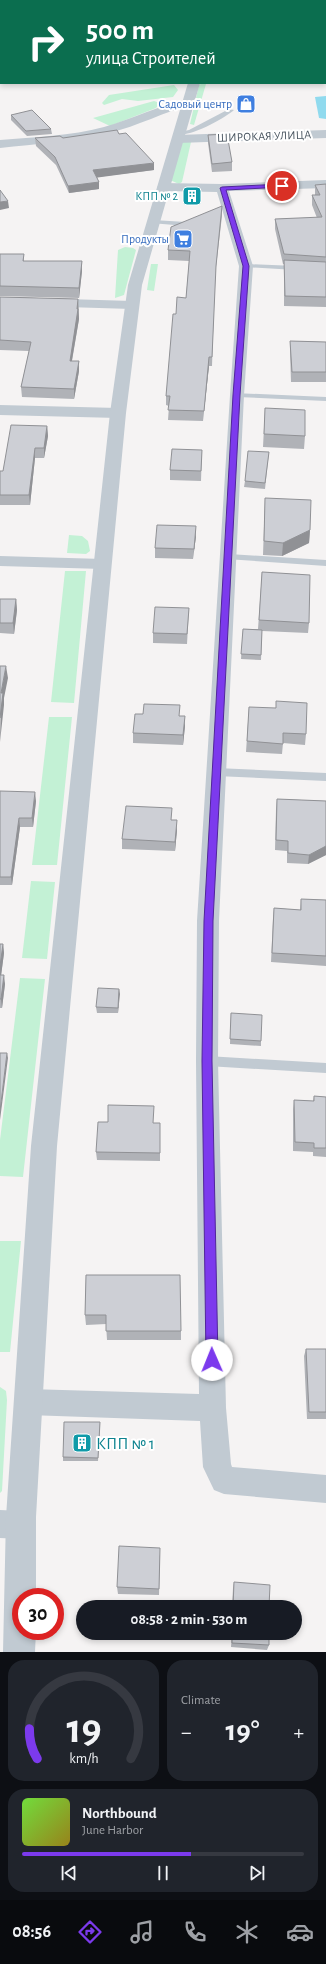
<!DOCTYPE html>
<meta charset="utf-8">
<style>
:root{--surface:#171b24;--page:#20242c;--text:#f1f3f6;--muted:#9ea1a6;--line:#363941;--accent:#7c3aed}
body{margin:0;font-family:"Alegreya Sans",sans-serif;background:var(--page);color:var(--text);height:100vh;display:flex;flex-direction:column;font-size:15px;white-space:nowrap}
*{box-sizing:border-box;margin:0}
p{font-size:13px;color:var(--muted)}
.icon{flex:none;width:22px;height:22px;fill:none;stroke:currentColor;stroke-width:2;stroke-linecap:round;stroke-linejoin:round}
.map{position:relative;height:1652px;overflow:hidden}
.sheet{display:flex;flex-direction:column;gap:8px;padding:8px;background:#0d0f14;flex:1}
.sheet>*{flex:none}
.hud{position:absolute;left:0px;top:0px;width:326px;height:84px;box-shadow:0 2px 6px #0003;background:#0b6e4f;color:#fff;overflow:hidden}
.speed{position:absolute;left:12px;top:1588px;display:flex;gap:8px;font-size:20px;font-weight:700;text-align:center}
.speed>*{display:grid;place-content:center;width:52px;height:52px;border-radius:50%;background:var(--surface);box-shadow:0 2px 6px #0003;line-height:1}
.speed .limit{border:6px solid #d22;background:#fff;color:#111}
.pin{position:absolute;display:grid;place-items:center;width:34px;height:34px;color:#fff;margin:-17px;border:2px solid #fff;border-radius:50%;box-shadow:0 1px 4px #0007}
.me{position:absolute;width:44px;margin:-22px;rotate:359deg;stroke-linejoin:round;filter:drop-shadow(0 0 3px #0008)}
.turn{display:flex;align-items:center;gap:14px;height:84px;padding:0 20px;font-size:18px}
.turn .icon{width:52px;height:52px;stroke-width:2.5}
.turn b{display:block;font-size:28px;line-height:34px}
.big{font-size:30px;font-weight:700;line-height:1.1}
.sheet .widget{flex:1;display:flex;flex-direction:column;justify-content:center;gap:6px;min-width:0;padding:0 14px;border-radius:16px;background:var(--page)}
.sheet .dial{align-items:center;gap:0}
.dial svg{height:104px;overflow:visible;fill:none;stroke:var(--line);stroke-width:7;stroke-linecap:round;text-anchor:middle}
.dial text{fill:var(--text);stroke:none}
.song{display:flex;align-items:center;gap:12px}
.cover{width:48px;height:48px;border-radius:6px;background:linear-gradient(135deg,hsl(100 70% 55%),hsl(50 70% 35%))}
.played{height:4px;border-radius:2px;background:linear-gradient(90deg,var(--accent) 60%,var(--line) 60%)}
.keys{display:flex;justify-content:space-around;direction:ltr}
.heat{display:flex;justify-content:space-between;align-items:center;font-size:22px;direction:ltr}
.sheet .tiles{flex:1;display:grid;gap:8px;grid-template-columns:1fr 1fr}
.widget:last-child{grid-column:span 2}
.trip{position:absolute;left:76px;top:1600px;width:226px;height:40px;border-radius:20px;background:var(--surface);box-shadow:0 2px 6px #0003;font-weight:700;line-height:40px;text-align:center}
.tab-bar{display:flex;height:64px;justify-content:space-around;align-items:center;background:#090b0e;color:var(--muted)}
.tab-bar .icon{width:28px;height:28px}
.tab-bar .on{color:var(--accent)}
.tab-bar b{font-size:18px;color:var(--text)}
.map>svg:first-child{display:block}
</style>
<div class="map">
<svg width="326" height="1652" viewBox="0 0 326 1652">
<rect width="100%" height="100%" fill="#f5f3f3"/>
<!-- green -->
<path fill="#c3f1d5" d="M203,83L206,84L194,125L190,124L199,85Z
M174,85L178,90L173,97L138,101L122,99L104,105L102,103L109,95Z
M154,101L160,103L156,108L110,126L93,118Z
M181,142H191L182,182L179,184L170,180Z
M125,247L133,248L136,250L124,295L115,298L118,250Z
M151,264H158L154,291L147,290Z
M69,535L82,536L88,541L90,551L86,554L67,553Z
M65,571H86L74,703L51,702Z
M49,717H72L57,865H32Z
M31,881L55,882L47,959L22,958Z
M20,978L45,979L23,1177L0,1176V1140Z
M0,1241H21L10,1352H0Z
M0,1387L6,1391L7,1400L2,1491L0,1493Z"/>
<!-- water -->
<path fill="#90daee" d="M326,96V119L319,118L315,97Z"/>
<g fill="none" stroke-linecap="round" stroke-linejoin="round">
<!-- service -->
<path fill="#c1cad2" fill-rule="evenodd" d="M229,109L234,110C225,118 186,140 176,133L189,130Z
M153,220L186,222L189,224L186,226L151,223V221Z
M246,264L296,266L299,268L296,270L244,267V265Z
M234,393L326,397V401L237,397H234Z
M229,554L326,560V566L226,559V555Z
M216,768L326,773V781L216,776L211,772Z
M207,1056L326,1063V1073L207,1066L203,1065L201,1061L203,1057Z"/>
<!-- minor -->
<path fill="#c1cad2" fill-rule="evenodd" d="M0,38H1V44H0Z
M189,99L193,100L195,102L193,104C164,112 138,126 109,133C73,142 36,144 0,148V140C34,137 71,136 104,127C133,119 159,105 189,99Z
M326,130V138L178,143L172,139L178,135Z
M326,180V188L229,191L253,266L244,395L219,921L218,1061L226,1408L231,1464L232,1467L326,1475V1503L224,1494L214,1490L203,1467L200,1421L28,1415L19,1411L15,1402L19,1393L28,1389L199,1394L196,1061L197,921L230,395L239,266L217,192L163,191L157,187L163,183L222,184Z
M0,297L132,301L137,302L139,305L137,308L132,309L0,305Z
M0,405L118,408L123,410L126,413L123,416L118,418L0,415Z
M0,556L103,559L109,560L111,564L109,568L103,569L0,566Z
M0,1510L21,1511L31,1515L35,1525L31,1535L21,1539L0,1538Z"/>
<!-- tertiary -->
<path fill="#c1cad2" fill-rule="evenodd" d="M58,0H70L57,1Z
M188,83H200L142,285L126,413L57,1146L36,1517V1597H21V1631H36L35,1652H3L6,1517L31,1146L110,413L128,285Z"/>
</g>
<!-- wall -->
<path fill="#b0b2b7" d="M11,115L51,129L52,134L27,136L11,120Z
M119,134L154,170L97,177L99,182V189L69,193L56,165L36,146L35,138H63Z
M208,135L232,162V171L212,172L208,143Z
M326,184V307L284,306V264H283L275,229V219L317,218L312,205V195H315V185Z
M222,206V216L215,276L212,366H209L203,421L168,420L169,406L166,405V396L176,314L186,298L189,261L168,260V250Z
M0,254H24V261H82V271L79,298L0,296Z
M0,297L78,299L79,319L72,361H79V371L74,399L22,397L21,387L29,351L0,350Z
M290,341L326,342V382H291L290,351Z
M265,408L305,436L304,449L263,447Z
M47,426L48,436L44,458H35L30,505H0V471H3Z
M202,450L201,481L170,480V470Z
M269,452L265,489L244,487L245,481Z
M265,498L310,530L309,543L282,556L263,555Z
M196,536L193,559L155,558V548Z
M262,572L309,623L308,633L262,631L261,660L241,659L243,629H258Z
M0,599H16L17,610L14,634L0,633Z
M189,608L187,644L153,643V633Z
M249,707L306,734L305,745L283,743L282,754L246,752Z
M185,726L183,745L133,743V733Z
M0,791L36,801L33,827H20L12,885H0Z
M277,799L326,801V855L308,864L287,863V851L275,850L276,809Z
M172,820L177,830L175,851L122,849V839Z
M301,899L326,900V966L271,962L273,918L274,908L300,910Z
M0,944H3L4,953L1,975L5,984L2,1008H0Z
M119,989L118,1013H97L96,1007Z
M231,1013L261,1041V1046L230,1044Z
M314,1096L326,1097V1157L313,1156V1152L293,1151V1109L294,1100L313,1101Z
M154,1123H160V1161L97,1160L96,1152Z
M86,1275L181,1331V1340H107L106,1324L86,1325L85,1315Z
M306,1349H326V1419H307L304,1356Z
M100,1422V1426L98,1461H63V1457Z
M160,1555L159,1595L118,1594L117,1587Z
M234,1582L269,1607H232L233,1588Z
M232,1633H269V1645L267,1650L231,1647Z"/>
<!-- shaded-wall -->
<path fill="#909195" d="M154,163V170L94,178L93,170Z
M99,182V189L69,193L68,186Z
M8,201L9,208L0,210V202Z
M82,261V271L79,298V288Z
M78,299L79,319L70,371V361Z
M209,357V366L203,421L204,411Z
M79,361V371L74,399V389Z
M47,426L48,436L44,458V448Z
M35,448V458L30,505L29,495Z
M196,526V536L193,559L194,549Z
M310,530L309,543L282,556L283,543Z
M16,599L17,610L14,634L13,623Z
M6,666L8,678L4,698V705L0,742L1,693Z
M185,716V726L183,745V735Z
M35,792L36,801L33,827L32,818Z
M19,818L20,827L12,885L11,877Z
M177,820V830L175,851V842Z
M326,846V855L308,864L309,855Z
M3,944L4,953L0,984V966Z
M4,975L5,984L2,1008L1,999Z
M119,989L120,994L118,1013V1008Z
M7,1053L8,1058L0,1120V1111Z"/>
<!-- building -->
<path fill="#cdcfd5" stroke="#909195" d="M32,110L51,129L26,131L11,115Z
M117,130L119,134L126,133L154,163L93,170L99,182L68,186L55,157L35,138L60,136L63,138Z
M227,134L232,162L212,164L208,135Z
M326,184V257L284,254L275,219L322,217L312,195H320L315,185Z
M0,190L8,201L0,202Z
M222,206L216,266L212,357H209L204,411L168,410L170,396H166L173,314H176L177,297L186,298L190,251L168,250L171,227Z
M0,254H24L23,261H82L79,288L0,286Z
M284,260L326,262V297L285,296Z
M0,297L78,299L77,309H78L70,361H79L74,389L21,387L31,342L0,340Z
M290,341L326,342V372H292Z
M265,408L305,410V436L264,434Z
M11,425L47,426L44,448H35L29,495H0V471H3Z
M172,449L202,450L201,471L170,470Z
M248,451L269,452L265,483L245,481Z
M265,498L311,500L310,530L283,543L264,541Z
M157,525L196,526L194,549L155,548Z
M262,572L310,575L309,623L259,620Z
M0,599H16L13,623H0Z
M155,607L189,608L187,634L153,633Z
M243,629L262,630L261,655L241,654Z
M0,666H6L1,693H3L0,718Z
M276,701L307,703L306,734L283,733V744L247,741L249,707L276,708Z
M144,704L180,705L179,716H185L183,735L133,733L135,714H143Z
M0,791L35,792L32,818H19L11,877H0Z
M277,799L326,801V846L309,855L288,853V841L276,840Z
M126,806L172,808L171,820H177L175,842L122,839Z
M301,899L326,900V956L272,953L274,908L301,910Z
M0,944H3L0,966Z
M0,975H4L1,999H0Z
M98,988L119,989L118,1008L96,1007Z
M231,1013L262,1015L261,1041L230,1039Z
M0,1053H7L0,1111Z
M314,1096L326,1097V1148H314V1143L295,1142L294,1100L314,1101Z
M108,1105L154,1106L153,1123H160V1153L96,1152L98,1122H108Z
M86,1275H180L181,1331H106V1315H85Z
M306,1349H326V1412H309Z
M64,1422H100L98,1458L63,1457Z
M119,1546L160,1548L159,1589L117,1587Z
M234,1582L270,1585L269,1607H233Z
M232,1633H269V1645L232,1643Z"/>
<!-- route -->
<path fill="#7c3aed" stroke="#51269a" d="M282,184L284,187L226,190L249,266L240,395L213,921L212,1061L218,1360L217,1365L212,1366L208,1365L206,1360L202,1061L204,921L233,395L243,266L220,188L222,187Z"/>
<!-- icons -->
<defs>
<symbol id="shop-square" viewBox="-11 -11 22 22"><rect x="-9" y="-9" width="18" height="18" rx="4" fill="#3f7fe0" stroke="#fff"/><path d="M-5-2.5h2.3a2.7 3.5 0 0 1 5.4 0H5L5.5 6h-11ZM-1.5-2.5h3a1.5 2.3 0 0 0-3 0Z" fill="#fff"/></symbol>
<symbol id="building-square" viewBox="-11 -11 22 22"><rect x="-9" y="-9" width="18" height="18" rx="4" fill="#0f9aa8" stroke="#fff"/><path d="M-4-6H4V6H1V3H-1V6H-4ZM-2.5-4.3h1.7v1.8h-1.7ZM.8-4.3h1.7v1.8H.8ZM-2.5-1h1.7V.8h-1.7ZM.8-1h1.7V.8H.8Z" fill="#fff"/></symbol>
<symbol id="supermarket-square" viewBox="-11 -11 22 22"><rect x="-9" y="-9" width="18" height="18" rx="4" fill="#3f7fe0" stroke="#fff"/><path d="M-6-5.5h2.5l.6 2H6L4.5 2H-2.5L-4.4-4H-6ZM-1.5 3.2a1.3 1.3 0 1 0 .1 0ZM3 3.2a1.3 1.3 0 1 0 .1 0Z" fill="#fff"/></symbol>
</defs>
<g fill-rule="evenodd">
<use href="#shop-square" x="235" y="93" width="22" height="22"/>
<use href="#building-square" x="181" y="185" width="22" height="22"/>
<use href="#supermarket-square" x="172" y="228" width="22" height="22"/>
<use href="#building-square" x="71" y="1432" width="22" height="22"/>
</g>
<g text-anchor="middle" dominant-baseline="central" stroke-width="4" stroke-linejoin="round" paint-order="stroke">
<!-- far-shop labels -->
<g font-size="12" fill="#366cbe" stroke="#fff" text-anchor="end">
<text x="232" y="104">Садовый центр</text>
<text x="169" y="239">Продукты</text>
</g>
<!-- far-street labels -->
<g font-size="12" fill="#4a5661" stroke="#fff">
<text transform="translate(264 136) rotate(-2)">ШИРОКАЯ УЛИЦА</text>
</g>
<!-- far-culture labels -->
<g font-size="12" fill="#0d838f" stroke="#fff" text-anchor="end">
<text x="178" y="196">КПП № 2</text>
</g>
<!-- near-culture labels -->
<g font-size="17" fill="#0d838f" stroke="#fff" text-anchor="start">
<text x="96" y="1443">КПП № 1</text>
</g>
</g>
</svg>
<div class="speed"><div class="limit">30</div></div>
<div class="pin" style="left:282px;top:186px;background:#d93025"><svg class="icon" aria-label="arrive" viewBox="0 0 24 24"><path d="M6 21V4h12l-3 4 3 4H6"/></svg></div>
<svg class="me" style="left:212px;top:1360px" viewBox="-20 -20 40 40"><circle r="19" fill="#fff"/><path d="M0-13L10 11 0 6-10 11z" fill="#7c3aed"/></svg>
<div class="trip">08:58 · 2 min · 530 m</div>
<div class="hud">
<div class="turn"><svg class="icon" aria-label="right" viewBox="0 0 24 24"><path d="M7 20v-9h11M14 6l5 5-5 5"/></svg><div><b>500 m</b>улица Строителей</div></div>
</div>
</div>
<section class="sheet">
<div class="tiles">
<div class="widget dial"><svg viewBox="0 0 100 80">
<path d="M14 69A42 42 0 1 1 86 69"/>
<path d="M14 69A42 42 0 0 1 8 46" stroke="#7c3aed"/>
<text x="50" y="56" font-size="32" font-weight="700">19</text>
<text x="50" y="72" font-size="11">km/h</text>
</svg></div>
<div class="widget"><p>Climate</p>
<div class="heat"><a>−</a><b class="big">19°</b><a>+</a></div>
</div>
<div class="widget">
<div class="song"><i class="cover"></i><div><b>Northbound</b><p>June Harbor</p></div></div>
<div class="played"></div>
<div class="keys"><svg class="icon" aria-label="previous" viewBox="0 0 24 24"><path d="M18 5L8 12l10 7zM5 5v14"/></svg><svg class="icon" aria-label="pause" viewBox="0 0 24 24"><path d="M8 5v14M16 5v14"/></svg><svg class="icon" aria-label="next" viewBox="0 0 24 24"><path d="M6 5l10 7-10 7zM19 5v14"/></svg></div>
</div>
</div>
</section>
<nav class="tab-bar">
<b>08:56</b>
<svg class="icon on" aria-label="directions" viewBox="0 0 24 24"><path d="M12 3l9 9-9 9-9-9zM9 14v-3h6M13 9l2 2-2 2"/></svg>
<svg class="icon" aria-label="music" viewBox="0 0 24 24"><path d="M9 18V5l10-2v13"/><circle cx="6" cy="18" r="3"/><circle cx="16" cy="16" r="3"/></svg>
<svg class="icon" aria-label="phone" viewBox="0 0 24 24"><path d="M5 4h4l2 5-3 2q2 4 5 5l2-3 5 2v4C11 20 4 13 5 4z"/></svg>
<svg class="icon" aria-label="climate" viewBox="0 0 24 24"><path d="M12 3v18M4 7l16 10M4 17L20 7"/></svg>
<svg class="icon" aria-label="car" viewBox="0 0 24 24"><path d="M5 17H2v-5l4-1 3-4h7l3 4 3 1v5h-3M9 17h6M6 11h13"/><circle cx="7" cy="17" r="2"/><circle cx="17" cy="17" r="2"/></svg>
</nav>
